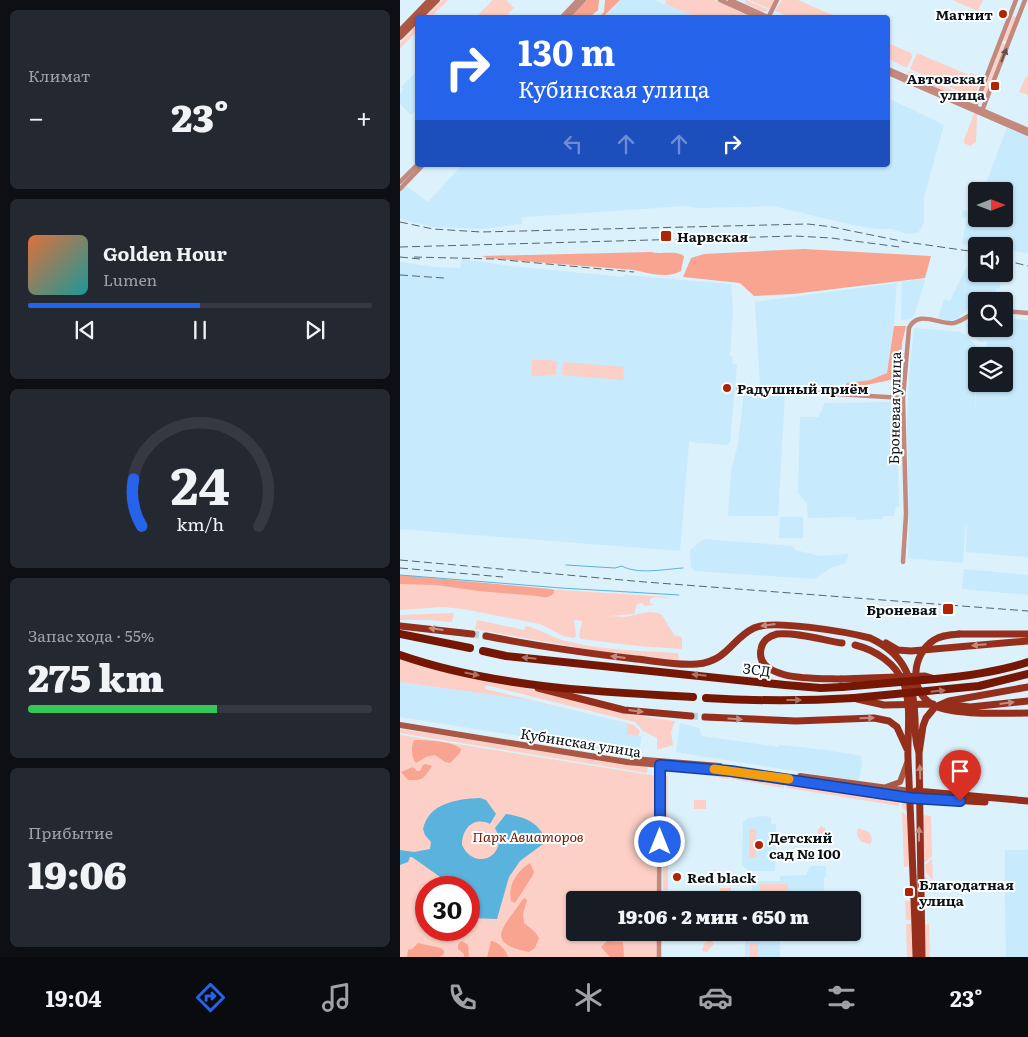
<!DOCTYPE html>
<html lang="ru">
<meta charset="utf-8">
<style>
:root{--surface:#171b24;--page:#242831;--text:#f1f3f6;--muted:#9ea1a6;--line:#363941;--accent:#2563eb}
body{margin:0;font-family:Literata,serif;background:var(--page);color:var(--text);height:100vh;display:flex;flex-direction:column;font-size:19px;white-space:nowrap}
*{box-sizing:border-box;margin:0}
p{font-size:16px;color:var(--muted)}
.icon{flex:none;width:28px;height:28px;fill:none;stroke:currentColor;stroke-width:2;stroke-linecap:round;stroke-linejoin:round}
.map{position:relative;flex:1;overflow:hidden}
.side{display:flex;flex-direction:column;gap:10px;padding:10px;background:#0d0f14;width:400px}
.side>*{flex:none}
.hud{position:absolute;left:15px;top:15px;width:475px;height:152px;border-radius:5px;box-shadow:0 1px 4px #0004;background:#2563eb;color:#fff;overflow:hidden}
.needle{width:32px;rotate:90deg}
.tools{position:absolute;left:568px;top:182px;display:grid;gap:10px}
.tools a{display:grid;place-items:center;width:45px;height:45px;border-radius:5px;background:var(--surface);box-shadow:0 1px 4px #0004;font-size:25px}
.speed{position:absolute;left:15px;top:876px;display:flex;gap:10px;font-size:25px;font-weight:700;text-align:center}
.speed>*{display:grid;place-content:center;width:65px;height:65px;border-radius:50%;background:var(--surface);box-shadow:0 1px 4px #0004;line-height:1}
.speed .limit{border:8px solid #d22;background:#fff;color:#111}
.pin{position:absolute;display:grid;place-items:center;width:42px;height:42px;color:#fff;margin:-51px -21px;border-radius:50% 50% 50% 0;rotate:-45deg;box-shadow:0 0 5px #0007}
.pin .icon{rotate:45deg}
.me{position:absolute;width:55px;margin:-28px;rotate:0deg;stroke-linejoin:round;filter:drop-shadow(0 0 4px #0008)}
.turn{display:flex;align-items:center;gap:18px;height:105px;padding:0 20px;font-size:22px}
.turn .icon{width:65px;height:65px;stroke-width:2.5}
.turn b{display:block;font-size:35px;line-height:42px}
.lanes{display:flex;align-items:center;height:48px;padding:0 20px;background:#0003;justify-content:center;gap:25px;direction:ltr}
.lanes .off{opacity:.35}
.big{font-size:38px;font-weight:800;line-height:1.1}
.side .widget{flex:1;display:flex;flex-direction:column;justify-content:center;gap:8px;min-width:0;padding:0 18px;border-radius:8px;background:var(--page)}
.side .dial{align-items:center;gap:0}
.dial svg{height:130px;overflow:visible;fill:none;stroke:var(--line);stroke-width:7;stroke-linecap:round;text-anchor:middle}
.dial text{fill:var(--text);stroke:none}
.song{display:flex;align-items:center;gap:15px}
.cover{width:60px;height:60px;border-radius:8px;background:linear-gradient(135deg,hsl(20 70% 55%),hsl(180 70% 35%))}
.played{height:5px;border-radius:2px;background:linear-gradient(90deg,var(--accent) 50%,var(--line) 50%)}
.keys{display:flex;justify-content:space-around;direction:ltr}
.heat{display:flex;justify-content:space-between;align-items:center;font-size:28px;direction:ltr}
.charge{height:8px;border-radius:4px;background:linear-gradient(90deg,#34c759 55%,var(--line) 0)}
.trip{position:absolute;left:166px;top:891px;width:295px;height:50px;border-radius:5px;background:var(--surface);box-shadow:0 1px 4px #0004;font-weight:800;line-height:50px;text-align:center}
.tab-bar{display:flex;height:80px;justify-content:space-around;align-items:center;background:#090b0e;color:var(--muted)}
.tab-bar .icon{width:35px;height:35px}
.tab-bar .current{color:var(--accent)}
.tab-bar b{font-size:22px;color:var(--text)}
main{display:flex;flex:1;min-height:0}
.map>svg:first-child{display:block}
</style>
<main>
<section class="side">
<div class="widget"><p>Климат</p>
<div class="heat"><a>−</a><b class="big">23°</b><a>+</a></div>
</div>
<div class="widget">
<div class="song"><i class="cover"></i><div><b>Golden Hour</b><p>Lumen</p></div></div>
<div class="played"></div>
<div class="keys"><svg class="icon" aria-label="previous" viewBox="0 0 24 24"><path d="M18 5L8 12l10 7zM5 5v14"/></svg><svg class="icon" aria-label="pause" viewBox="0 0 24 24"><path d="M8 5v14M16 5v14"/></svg><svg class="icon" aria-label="next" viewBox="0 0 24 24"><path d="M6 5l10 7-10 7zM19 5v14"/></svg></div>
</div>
<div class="widget dial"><svg viewBox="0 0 100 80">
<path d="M14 69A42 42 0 1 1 86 69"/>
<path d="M14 69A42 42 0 0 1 9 40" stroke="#2563eb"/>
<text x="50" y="56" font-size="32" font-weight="700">24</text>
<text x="50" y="72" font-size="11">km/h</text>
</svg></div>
<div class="widget"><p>Запас хода · 55%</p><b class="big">275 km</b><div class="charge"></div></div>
<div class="widget"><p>Прибытие</p><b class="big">19:06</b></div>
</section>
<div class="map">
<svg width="628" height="957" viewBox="0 0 628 957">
<rect width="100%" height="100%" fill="#dbf1fc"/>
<!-- built -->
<path fill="#c7eafd" d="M221,0H254L296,17H204Z
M17,71V109L11,115L0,104V94L4,89L1,87Z
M488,98L544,125L524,197V222L518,233L506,234L492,229H477L452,225L373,206L299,208L285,206L140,216L122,217V224L81,229L33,227L0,219V192L6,186L28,202L62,165H488Z
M607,128L628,137V253L604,250V246H576L562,244L567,218L562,217V210L576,212V219H604V191H587L585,186Z
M62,259L110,266L224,277V275L331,284L333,311L330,356L333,357L332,363L337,365L330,442L327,445L289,442L280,551L0,529V262L34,267L60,268Z
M567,266L576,267V274H601L600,288L596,289V301H576V307L570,308L556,319L548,321L538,318L544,299L550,301Z
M521,279L525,280L515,313L511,319L501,320L502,282Z
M497,283L494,322L487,373L470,380L411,389L360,386L355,302Z
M576,318V329H604V318L628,320V557L566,552L567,524L565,528L563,563L508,558L509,519L507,422L509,376L514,328L561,332L578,347L574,424L577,384H604V356H587V342H579L566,326L568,321Z
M344,392L385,394L378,516H328L331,471L338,444Z
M499,402L500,431H497L499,506L496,507L494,516H483V519L457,520L455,517L408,518L407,504L398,493L400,417H418L425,403Z
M380,517H403V538H379Z
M304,539L392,546L395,550L420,556L449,554L445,564L432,567L414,579L295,571L291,567L290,550Z
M564,569L628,575V595L562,589Z
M0,682L124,699L227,723L236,735L242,737L238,755L0,717Z
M280,723L299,728L302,736L378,747L380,745L426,750L461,756L462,763L459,781L276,752Z
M361,816L371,817V824H376L375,871H348L342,865L343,822L347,819Z
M605,850H628V957H606L605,897Z
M411,866H426V877H424V900H352V881H380V876L406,875L408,870Z
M345,933H380V957H345Z"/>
<!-- green -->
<path fill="#fcd0c6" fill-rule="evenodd" d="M42,0H48L31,17H25Z
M93,0H106L114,8L105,17H76Z
M266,0H314L355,17H296L265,4Z
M345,0H346L369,10L364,12L346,4Z
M349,0H375L370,9Z
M382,0H398L437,17H391L375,11Z
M552,0H583L578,11Z
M613,16L616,17L607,42L603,40Z
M17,25V31L0,49V43Z
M488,43L511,53L512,57L507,68L488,59Z
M602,43L606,44L583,102L580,101Z
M517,53L569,75L571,73L582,78L575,95L572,97L510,69Z
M509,71L565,96L563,99L507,75Z
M626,76L628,77V95L619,92Z
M577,113L576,142L570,146L564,143V140L574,114Z
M132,360H150L157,362L156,375L131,376Z
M163,362L224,367L223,380L162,375Z
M0,576L161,590L269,597L268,598L254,597L250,599V603L254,605L245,606L242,603L237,604L234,614L210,616L224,617L249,612L258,613L262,615L274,635L282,637V647L281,649L238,646L181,639C177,634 182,627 182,621L174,620L176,636L174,638L163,636L140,624L63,609L43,607L0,610Z
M54,613L52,622L30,620H0V615Z
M77,620L124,630L126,626C140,629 149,636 162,640C197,650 241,651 278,653L279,660L208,653L75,629Z
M0,658C45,672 92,680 138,691C184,702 228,716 275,721L271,732L273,745L257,750V738L243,731L235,722L86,685L85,689L234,725L240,731L238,736L227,734V723L123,699L0,682Z
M0,729L248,767L247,773L0,733Z
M0,735L257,776V900H175V932L257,933V957H0ZM26,888H69V930H26Z
M312,772L328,773L329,779L300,774Z
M333,774L384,782V788L332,779Z
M263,776H268V827H264Z
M387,783L453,791L470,796L502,800L507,805L508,813L502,807V801H499V806L387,788Z
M294,800H306V809H294Z
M502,812L508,816L510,866L504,867Z
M523,815L531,816L532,856L526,862H523Z
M421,826L425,828L428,834L425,843L418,836V830Z
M458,828L469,832L472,838L471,844C463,844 457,840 457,832Z
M349,829H356V857H349Z
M263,830H268V890H263Z
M532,859L533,880L526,873L525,865Z
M524,877H526L532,882V891L523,893Z
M360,884H388V900H360Z
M320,888H331V898H320Z
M505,901H511V920H506Z
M506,924H511L512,957H507Z
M529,924L530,957H525L524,925Z
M311,940L314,944L307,952L302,951L305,942Z
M350,943H358V957H350Z"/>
<!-- forest -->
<path fill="#f8a491" d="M187,0H199L198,10L190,17L170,18Z
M205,0H220L203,17H199L204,12Z
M404,249L531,256L525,278L393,294L354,296L340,283L283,277L291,258L304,254Z
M251,252C261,255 275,250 284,256L281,271C268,279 248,273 234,270L87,258L82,256Z
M494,326H506L502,343L500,378L461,386H445L447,383L470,380L487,373Z
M0,575L150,589L154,590V593C149,598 145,598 138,596L79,591L36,585L0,584Z
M14,740C26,740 53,741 61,749L60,753L50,763L45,762L35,755L26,757L16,763C11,757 11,747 14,740Z
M26,764L32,766C24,777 25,781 8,780L1,772L13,767L17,771H20L23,765Z
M130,863L134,872L133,875L115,903L111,901C108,885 116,872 130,863Z
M35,880L46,882L51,887H34L33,883Z
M125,898L127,900L123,914L124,923L135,932L139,938L135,948L129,952C81,943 106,925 123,899Z
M62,941L68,945L69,957H64V954L58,949V944Z
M91,941C98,941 107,951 108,957H87Z
M207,941L223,942L224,957H210L201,947Z
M18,943L41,948L44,951V954L40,957H7L8,950L12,949Z"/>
<!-- water -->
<path fill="#59b3dd" d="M80,798L86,800L96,814L90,824C73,816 62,829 62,845C75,873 110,855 95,828L106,814C123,817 138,821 145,839L143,844L120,861L109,877L97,919L69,918V888L55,887L52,881L43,879L12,857H10L8,862L0,865V850L14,852L30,849L31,842L25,835L23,829C29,803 56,799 80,798Z"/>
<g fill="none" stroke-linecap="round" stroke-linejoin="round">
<!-- stream -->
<path stroke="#59b3dd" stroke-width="1" d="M166,565L215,568L222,566C238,575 265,569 283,568
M0,575L161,588L279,595"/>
<!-- primary-tunnel -->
<path stroke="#bcd0da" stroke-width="7" stroke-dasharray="7 3.5" stroke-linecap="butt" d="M72,634L86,636
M291,716L305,717"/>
<!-- street -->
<path stroke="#c3897c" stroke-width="4.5" d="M320,0L360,18
M330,0L370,18
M161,18L178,0
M167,18L184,0
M368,18L377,0
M488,69L628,130
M488,73L628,134
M574,109L616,0
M582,111L625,0
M0,182L18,164
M0,189L23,165
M604,311L628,313
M338,388L503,398
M503,562L506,514L503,398L509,328C518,309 539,325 554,323C562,321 569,315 576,312
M259,900L260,762
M259,957V932"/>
<!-- secondary -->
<path stroke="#aa5746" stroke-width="6" d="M19,18L37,0
M0,31L30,0
M0,37L18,19
M0,725L227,762L330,771L511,798
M233,759L320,766
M400,776L510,791
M486,787L500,782L507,763"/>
<!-- primary -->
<path stroke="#952f1b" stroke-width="7" d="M0,626L72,634
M559,634H628
M86,636C136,646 186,653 236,659C256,661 277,666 297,664C328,661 331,639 354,628C372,619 447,632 470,638C507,655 513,680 515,718C515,730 515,741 519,753
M486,643L498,650L511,651L628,641
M455,645C475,650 496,663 504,684C512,708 507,735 508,759C511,825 514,891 516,957
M441,679C421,678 354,682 361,649C362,641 369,636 377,634C396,632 423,640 442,643
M138,688L224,710L291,716
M305,717L396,721L474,718L489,721L497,727L507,749
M516,791L628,801
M516,798L585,802
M522,957L519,753L523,726L526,718L535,707L549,701L628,687"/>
<!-- highway -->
<path stroke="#751703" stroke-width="8" d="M0,634L70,648
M83,651L106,656L385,685L421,688L442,687
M0,655C92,687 196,692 293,697
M535,679C567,676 598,672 628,662
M306,698C356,701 405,701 454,698"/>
<!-- rail -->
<path stroke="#57656c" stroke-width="1" stroke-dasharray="8 4" stroke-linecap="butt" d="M0,222L33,229L81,232L408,224L432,227L506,242L576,252
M0,247L395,236L431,238L500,247
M0,257L20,259
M14,257L94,259L234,272
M604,260L628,266
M0,275L44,278
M0,560L245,582L628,611
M0,568L103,577"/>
<!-- primary-bridge -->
<path stroke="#952f1b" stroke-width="7" d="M559,634C550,635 541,635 534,640C512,654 508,691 533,705C554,716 603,713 628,713
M441,679L525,676L535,679
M457,699L484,705L533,704
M544,704L570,707L628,701"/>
<!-- highway-bridge -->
<path stroke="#751703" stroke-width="8" d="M442,687L535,679
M454,698L579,686L628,674"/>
</g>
<!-- one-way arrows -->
<defs><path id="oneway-solid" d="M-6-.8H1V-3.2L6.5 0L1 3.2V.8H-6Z" transform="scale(1.25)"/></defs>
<use fill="#664e4a" href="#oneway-solid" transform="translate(604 55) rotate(-69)"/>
<g fill="#c58d82">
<use href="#oneway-solid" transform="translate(368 625) rotate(173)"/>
<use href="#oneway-solid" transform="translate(36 629) rotate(-173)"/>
<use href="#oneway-solid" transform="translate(579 645) rotate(175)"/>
<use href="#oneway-solid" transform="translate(218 657) rotate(-173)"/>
<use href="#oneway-solid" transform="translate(607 703) rotate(-7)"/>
<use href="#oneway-solid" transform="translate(236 711) rotate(7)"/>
<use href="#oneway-solid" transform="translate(467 718) rotate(-1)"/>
<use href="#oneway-solid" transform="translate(335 719) rotate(3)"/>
<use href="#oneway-solid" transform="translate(520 772) rotate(-92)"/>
<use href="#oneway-solid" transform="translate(519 834) rotate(-90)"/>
</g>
<g fill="#ac7468">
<use href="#oneway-solid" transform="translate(129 658) rotate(-174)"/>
<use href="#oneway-solid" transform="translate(72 674) rotate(11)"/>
<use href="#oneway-solid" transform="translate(299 675) rotate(-174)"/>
<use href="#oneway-solid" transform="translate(538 691) rotate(-6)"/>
<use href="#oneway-solid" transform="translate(394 700)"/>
</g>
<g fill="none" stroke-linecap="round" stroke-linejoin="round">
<defs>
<path id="route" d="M260,842V765L330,771L511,798L560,801"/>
</defs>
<!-- route casing -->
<use href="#route" stroke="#184099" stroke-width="12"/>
<!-- route -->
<use href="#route" stroke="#2563eb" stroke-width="9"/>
<!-- slow -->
<path stroke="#f59e0b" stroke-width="9" d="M314,769L389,779"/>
</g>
<!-- markers -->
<g fill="#b02401" stroke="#fff" stroke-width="2">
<circle cx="603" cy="14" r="5"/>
<rect x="590" y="81" width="10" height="10" rx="2.5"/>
<rect x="260" y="230" width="12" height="12" rx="2.5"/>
<circle cx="327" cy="388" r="5"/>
<rect x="542" y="603" width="12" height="12" rx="2.5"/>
<circle cx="359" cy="845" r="5"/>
<circle cx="277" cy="877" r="5"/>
<rect x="504" y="887" width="10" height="10" rx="2.5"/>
</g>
<g text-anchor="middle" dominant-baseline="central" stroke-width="4" stroke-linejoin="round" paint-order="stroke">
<!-- poi labels -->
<g font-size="14" font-weight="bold" fill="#091217" stroke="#fff" text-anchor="start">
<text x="593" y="14" text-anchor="end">Магнит</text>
<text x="585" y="78" text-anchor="end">Автовская<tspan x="585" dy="16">улица</tspan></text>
<text x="277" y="236">Нарвская</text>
<text x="337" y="388">Радушный приём</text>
<text x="537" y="609" text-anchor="end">Броневая</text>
<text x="369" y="837">Детский<tspan x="369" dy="16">сад № 100</tspan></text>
<text x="287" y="877">Red black</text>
<text x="519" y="884">Благодатная<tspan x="519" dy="16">улица</tspan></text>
</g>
<!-- street labels -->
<g font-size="14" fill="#091217" stroke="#fff">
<text transform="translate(494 408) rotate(-89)">Броневая улица</text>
<text transform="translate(357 669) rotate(7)">ЗСД</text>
<text transform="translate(181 742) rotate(9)">Кубинская улица</text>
</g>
<!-- park labels -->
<g font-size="14" font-style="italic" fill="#771500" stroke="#fff">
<text x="128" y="836">Парк Авиаторов</text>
</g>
</g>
</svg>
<div class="tools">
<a><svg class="needle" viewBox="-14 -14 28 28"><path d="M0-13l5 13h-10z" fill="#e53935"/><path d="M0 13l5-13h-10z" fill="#9ea1a6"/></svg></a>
<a><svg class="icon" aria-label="sound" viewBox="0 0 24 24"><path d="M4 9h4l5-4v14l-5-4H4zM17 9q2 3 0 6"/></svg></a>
<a><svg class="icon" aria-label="search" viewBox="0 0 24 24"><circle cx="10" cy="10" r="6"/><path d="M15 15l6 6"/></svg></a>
<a><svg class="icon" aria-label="layers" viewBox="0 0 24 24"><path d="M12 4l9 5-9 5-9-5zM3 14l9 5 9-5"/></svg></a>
</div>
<div class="speed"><div class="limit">30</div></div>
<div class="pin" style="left:560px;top:801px;background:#d93025"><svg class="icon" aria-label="arrive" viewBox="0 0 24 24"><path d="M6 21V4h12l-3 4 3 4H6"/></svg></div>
<svg class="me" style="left:260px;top:842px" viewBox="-20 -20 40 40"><circle r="17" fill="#2563eb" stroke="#fff" stroke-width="3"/><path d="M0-11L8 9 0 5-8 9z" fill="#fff"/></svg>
<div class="trip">19:06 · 2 мин · 650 m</div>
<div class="hud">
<div class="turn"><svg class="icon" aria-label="right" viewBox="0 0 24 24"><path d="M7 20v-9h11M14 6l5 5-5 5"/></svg><div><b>130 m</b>Кубинская улица</div></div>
<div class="lanes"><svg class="icon off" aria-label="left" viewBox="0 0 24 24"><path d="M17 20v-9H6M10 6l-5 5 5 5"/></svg><svg class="icon off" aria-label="ahead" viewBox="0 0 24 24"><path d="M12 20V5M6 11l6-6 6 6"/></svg><svg class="icon off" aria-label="ahead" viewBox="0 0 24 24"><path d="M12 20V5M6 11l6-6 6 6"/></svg><svg class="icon" aria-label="right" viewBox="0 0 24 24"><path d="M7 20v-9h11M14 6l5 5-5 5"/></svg></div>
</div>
</div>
</main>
<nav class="tab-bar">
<b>19:04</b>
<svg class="icon current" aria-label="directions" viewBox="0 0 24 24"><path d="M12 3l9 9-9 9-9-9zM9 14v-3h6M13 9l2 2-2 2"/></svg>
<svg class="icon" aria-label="music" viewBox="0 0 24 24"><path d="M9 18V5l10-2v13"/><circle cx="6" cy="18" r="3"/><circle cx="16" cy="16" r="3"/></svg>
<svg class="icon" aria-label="phone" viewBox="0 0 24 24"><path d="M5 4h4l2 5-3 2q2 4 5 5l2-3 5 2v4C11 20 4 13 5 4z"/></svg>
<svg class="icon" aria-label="climate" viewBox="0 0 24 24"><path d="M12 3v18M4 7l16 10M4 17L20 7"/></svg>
<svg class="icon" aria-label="car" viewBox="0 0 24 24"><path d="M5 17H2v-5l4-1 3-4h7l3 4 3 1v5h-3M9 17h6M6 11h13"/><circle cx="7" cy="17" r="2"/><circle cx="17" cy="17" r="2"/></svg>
<svg class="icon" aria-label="filters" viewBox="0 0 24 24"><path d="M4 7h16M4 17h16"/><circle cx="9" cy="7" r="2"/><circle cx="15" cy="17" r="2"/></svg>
<b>23°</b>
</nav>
